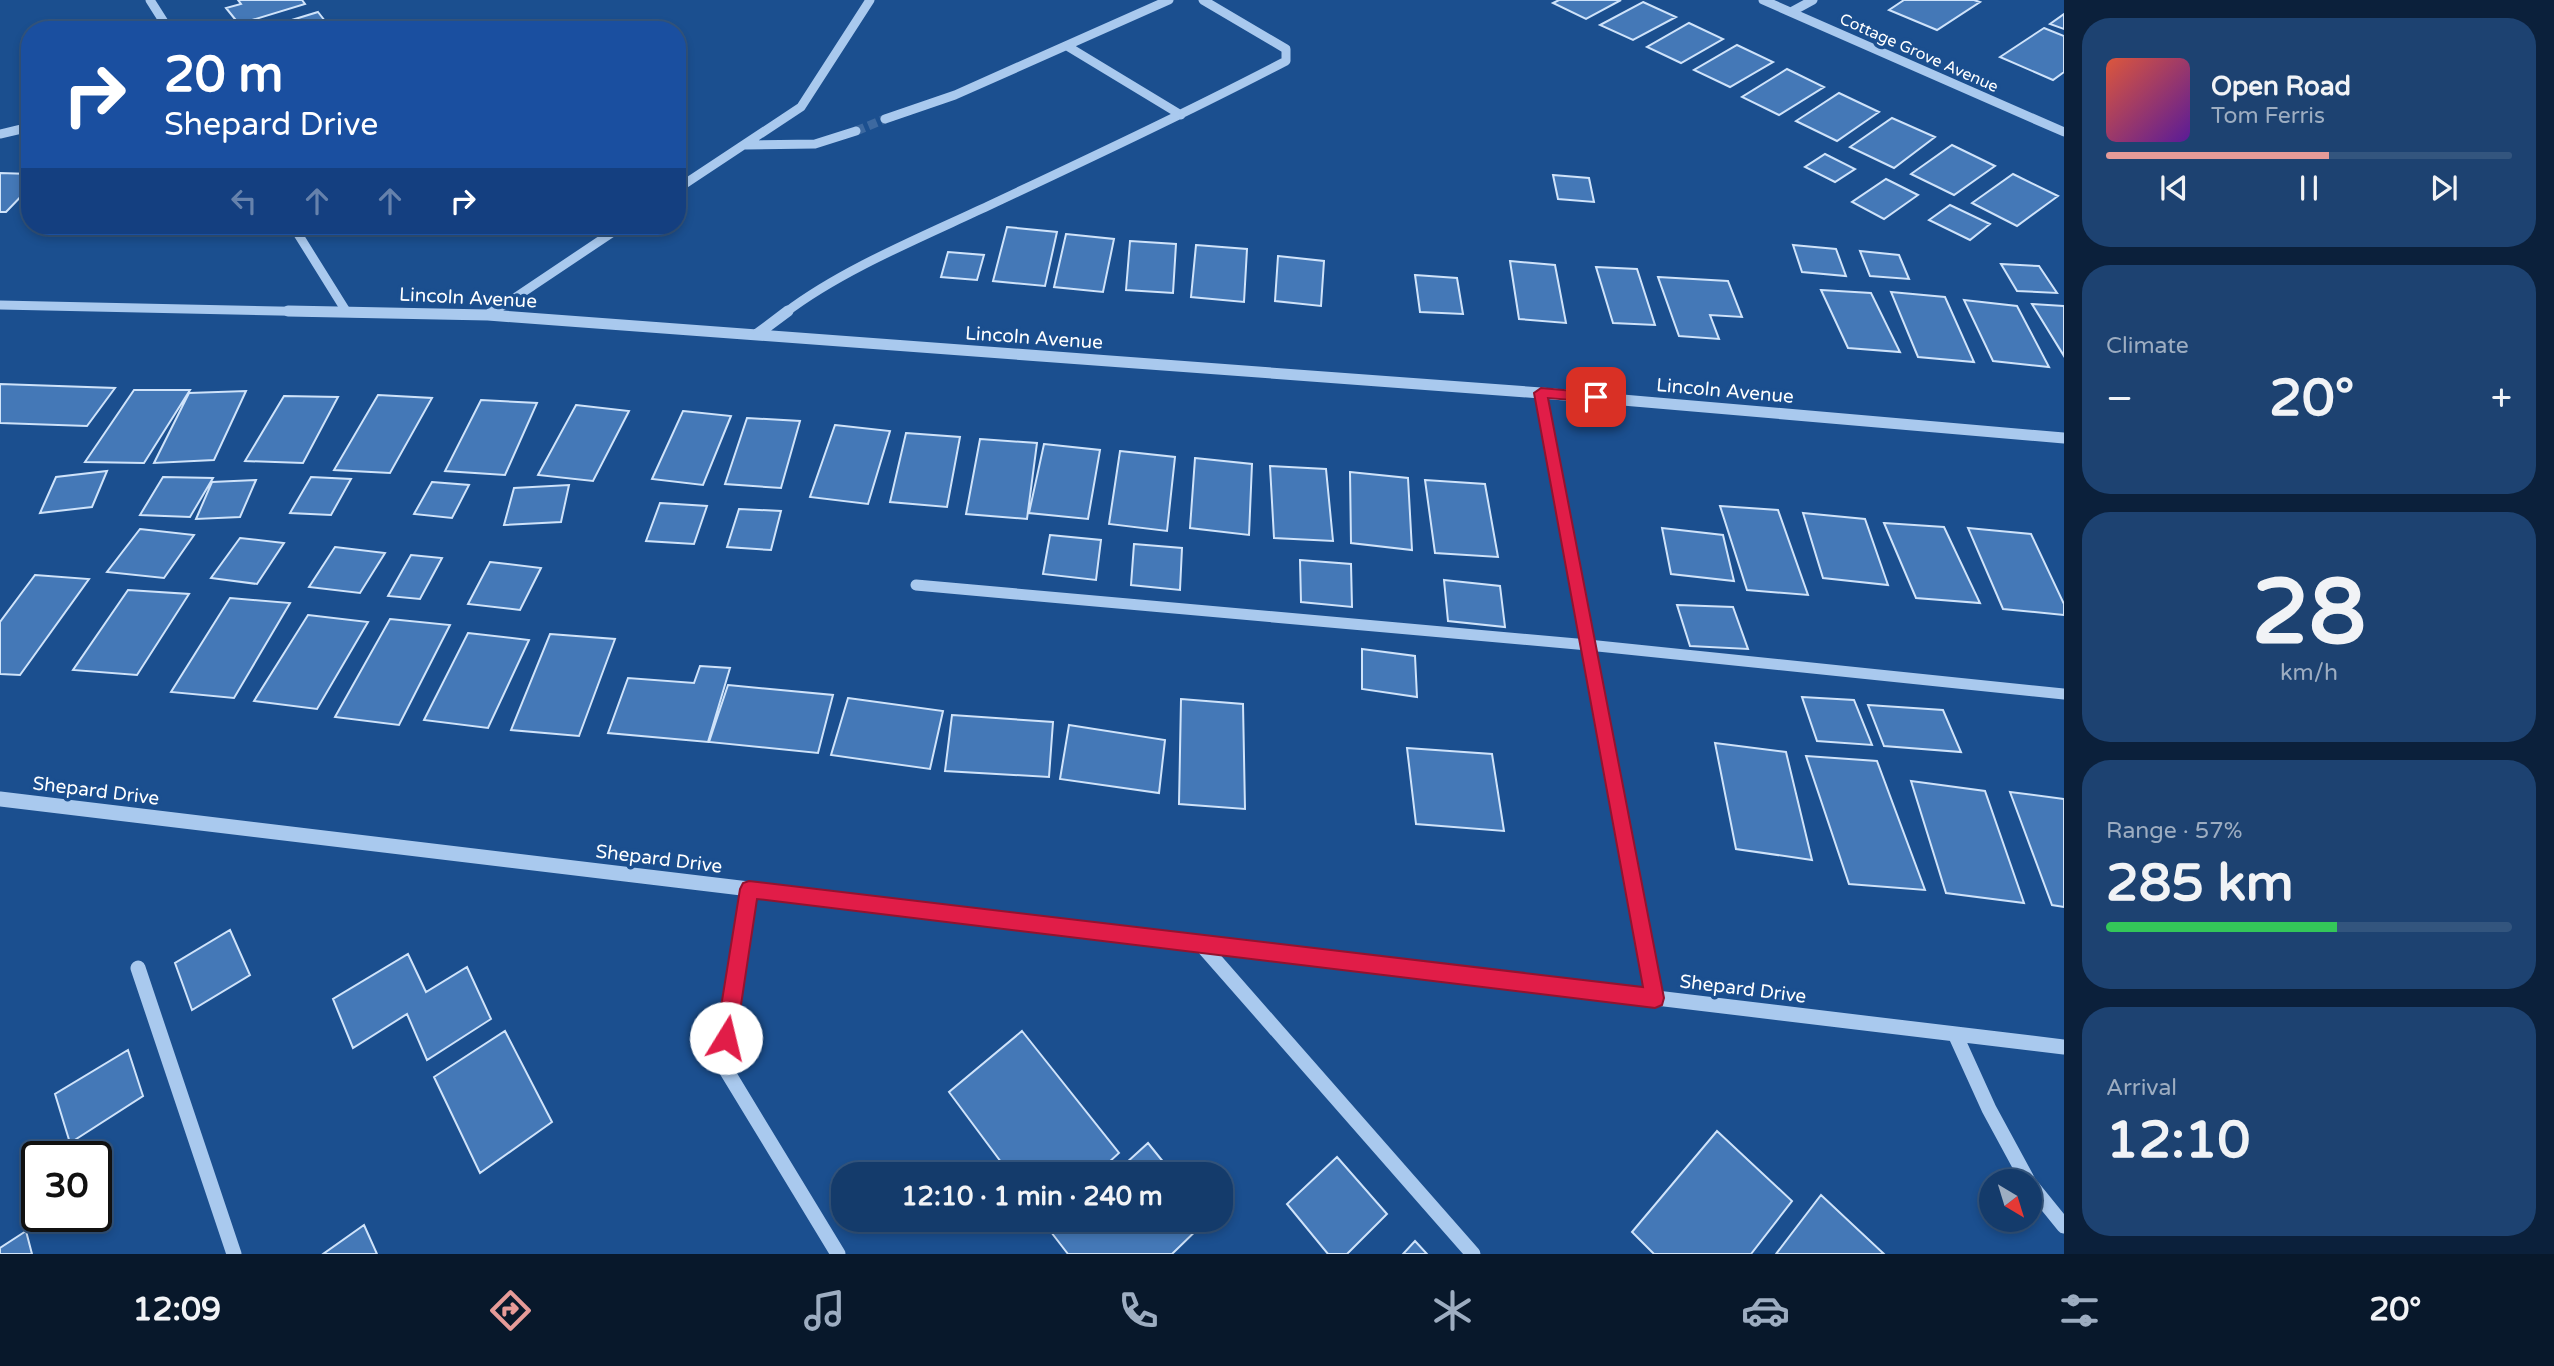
<!DOCTYPE html>
<meta charset="utf-8">
<style>
:root{--surface:#143b6b;--page:#1d4271;--text:#f1f3f6;--muted:#9dadc1;--line:#33557e;--accent:#e69b98}
body{margin:0;font-family:"Varela Round",sans-serif;background:var(--page);color:var(--text);height:100vh;display:flex;flex-direction:column;font-size:26px;white-space:nowrap}
*{box-sizing:border-box;margin:0}
p{font-size:23px;color:var(--muted)}
.icon{flex:none;width:38px;height:38px;fill:none;stroke:currentColor;stroke-width:2;stroke-linecap:round;stroke-linejoin:round}
.map{position:relative;flex:1;overflow:hidden}
.sheet{display:flex;flex-direction:column;gap:18px;padding:18px;background:#0b203b;width:490px}
.sheet>*{flex:none}
.guide{position:absolute;left:21px;top:21px;width:665px;height:214px;border-radius:28px;box-shadow:0 4px 10px #0003,0 0 0 2px var(--line);background:#1a4fa0;color:#fff;overflow:hidden}
.needle{width:46px;rotate:142deg}
.fabs{position:absolute;left:1979px;top:1169px;display:grid;gap:14px}
.fabs a{display:grid;place-items:center;width:63px;height:63px;border-radius:50%;background:var(--surface);box-shadow:0 4px 10px #0003,0 0 0 2px var(--line);font-size:35px}
.speed{position:absolute;left:21px;top:1141px;display:flex;gap:14px;font-size:35px;font-weight:700;text-align:center}
.speed>*{display:grid;place-content:center;width:91px;height:91px;border-radius:50%;background:var(--surface);box-shadow:0 4px 10px #0003,0 0 0 2px var(--line);line-height:1}
.speed .limit{border:4px solid #111;border-radius:10px;background:#fff;color:#111}
.pin{position:absolute;display:grid;place-items:center;width:60px;height:60px;color:#fff;margin:-30px;border-radius:14px;box-shadow:0 4px 10px #0006}
.me{position:absolute;width:77px;margin:-38px;rotate:9deg;stroke-linejoin:round;filter:drop-shadow(0 0 5px #0008)}
.turn{display:flex;align-items:center;gap:24px;height:147px;padding:0 28px;font-size:32px}
.turn .icon{width:91px;height:91px;stroke-width:2.5}
.turn b{display:block;font-size:49px;line-height:60px}
.lanes{display:flex;align-items:center;height:66px;padding:0 28px;background:#0003;justify-content:center;gap:35px;direction:ltr}
.lanes .off{opacity:.35}
.big{font-size:52px;font-weight:700;line-height:1.1}
.sheet .widget{flex:1;display:flex;flex-direction:column;justify-content:center;gap:10px;min-width:0;padding:0 24px;border-radius:28px;background:var(--page)}
.sheet .dial{align-items:center;gap:0}
.dial b{font-size:91px;line-height:1}
.song{display:flex;align-items:center;gap:21px}
.cover{width:84px;height:84px;border-radius:10px;background:linear-gradient(135deg,hsl(10 70% 55%),hsl(270 70% 35%))}
.played{height:7px;border-radius:4px;background:linear-gradient(90deg,var(--accent) 55%,var(--line) 55%)}
.keys{display:flex;justify-content:space-around;direction:ltr}
.heat{display:flex;justify-content:space-between;align-items:center;font-size:38px;direction:ltr}
.charge{height:10px;border-radius:5px;background:linear-gradient(90deg,#34c759 57%,var(--line) 0)}
.trip{position:absolute;left:831px;top:1162px;width:402px;height:70px;border-radius:28px;background:var(--surface);box-shadow:0 4px 10px #0003,0 0 0 2px var(--line);font-weight:700;line-height:70px;text-align:center}
.tab-bar{display:flex;height:112px;justify-content:space-around;align-items:center;background:#08182b;color:var(--muted)}
.tab-bar .icon{width:49px;height:49px}
.tab-bar .on{color:var(--accent)}
.tab-bar b{font-size:32px;color:var(--text)}
main{display:flex;flex:1;min-height:0}
.map>svg:first-child{display:block}
</style>
<main>
<div class="map">
<svg width="2064" height="1254" viewBox="0 0 2064 1254">
<rect width="100%" height="100%" fill="#1b4f8f"/>
<!-- building -->
<path fill="#4478b7" stroke="#cfe3fa" stroke-width="2" d="M238,0H302L305,4L239,24L226,8L241,4Z
M1559,0H1621L1586,19L1553,3Z
M1904,0H1974L1980,2L1937,30L1889,10Z
M1643,2L1676,17L1633,40L1600,25Z
M318,12L332,30H259Z
M2064,14V29L2050,24Z
M1689,23L1723,39L1681,63L1647,47Z
M2044,28L2064,36V72L2053,80L2000,57Z
M1737,45L1773,62L1730,87L1694,70Z
M1787,69L1824,87L1779,115L1742,97Z
M1839,93L1879,112L1837,141L1796,121Z
M1892,118L1935,137L1894,168L1850,147Z
M1952,145L1995,166L1954,195L1911,174Z
M1825,154L1855,169L1835,182L1805,167Z
M0,173L30,174V187L6,212H0Z
M2013,174L2058,196L2017,226L1972,203Z
M1553,175L1589,178L1594,202L1558,199Z
M1886,179L1918,195L1884,219L1852,202Z
M1950,205L1990,224L1970,240L1929,220Z
M1007,227L1057,232L1045,286L993,281Z
M1066,234L1114,239L1103,292L1054,287Z
M1130,241L1176,244L1173,293L1126,290Z
M1196,245L1247,249L1244,302L1191,297Z
M1793,245L1836,249L1846,276L1802,272Z
M1860,251L1899,255L1909,279L1870,276Z
M948,252L984,255L977,280L941,277Z
M1278,256L1324,261L1321,306L1275,301Z
M1510,261L1555,265L1566,323L1519,319Z
M2001,264L2039,266L2057,293L2017,291Z
M1596,267L1637,269L1655,325L1613,323Z
M1415,275L1457,278L1463,314L1420,312Z
M1658,277L1728,281L1742,317L1710,315L1719,339L1679,336Z
M1821,290L1871,293L1900,352L1848,348Z
M1891,292L1945,297L1974,362L1918,357Z
M1964,300L2017,306L2049,367L1993,361Z
M2032,304L2064,306V356Z
M0,384L115,388L87,426L0,423Z
M134,390H190L144,463L85,462Z
M246,391L214,460L154,463L189,393Z
M378,395L432,398L390,473L334,470Z
M284,396L338,397L303,463L245,461Z
M481,400L537,403L505,475L445,471Z
M576,405L629,411L593,481L538,475Z
M683,411L731,416L703,485L652,479Z
M747,418L800,421L781,488L725,484Z
M835,425L890,431L868,504L810,497Z
M906,433L960,437L947,507L890,502Z
M980,439L1037,443L1027,519L966,514Z
M1044,444L1100,450L1088,519L1029,513Z
M1120,451L1175,457L1167,531L1109,524Z
M1195,458L1252,464L1249,535L1190,528Z
M1270,466L1326,469L1333,541L1274,538Z
M107,471L92,507L40,513L56,477Z
M1350,472L1408,478L1412,550L1351,543Z
M163,477L213,478L190,517L140,515Z
M311,477L351,479L331,515L290,513Z
M256,480L240,517L196,519L212,482Z
M1425,480L1485,484L1498,557L1435,553Z
M432,482L469,485L452,518L414,514Z
M569,485L561,522L504,525L514,488Z
M660,503L707,506L694,544L646,541Z
M1720,506L1778,510L1808,595L1747,590Z
M739,509L781,511L771,550L727,547Z
M1803,513L1865,519L1888,585L1823,578Z
M1884,523L1944,527L1980,603L1916,598Z
M1662,528L1723,535L1734,581L1671,574Z
M1968,528L2031,534L2064,604V615L2003,609Z
M140,529L194,535L164,578L107,572Z
M1050,535L1101,540L1096,580L1043,574Z
M240,538L284,543L257,584L211,578Z
M1134,544L1182,548L1180,590L1131,585Z
M335,547L385,553L360,593L309,587Z
M411,555L442,558L420,599L388,596Z
M1300,560L1351,564L1352,607L1301,602Z
M490,562L541,568L520,610L468,604Z
M35,575L89,579L20,675L0,674V622Z
M1444,580L1500,586L1505,627L1448,621Z
M128,590L189,594L137,675L73,670Z
M230,598L290,603L234,698L171,692Z
M1677,605L1733,607L1748,649L1690,646Z
M308,615L368,622L317,709L254,701Z
M390,619L450,625L399,725L335,717Z
M468,633L529,640L488,728L424,720Z
M550,634L615,639L579,736L511,730Z
M1362,649L1415,656L1417,697L1362,689Z
M700,666L730,668L708,742L608,733L628,678L694,683Z
M728,685L833,695L818,753L709,742Z
M1802,697L1854,700L1872,745L1817,741Z
M848,698L943,711L930,769L831,755Z
M1181,699L1243,704L1245,809L1179,804Z
M1868,705L1943,710L1961,752L1884,746Z
M952,715L1053,722L1049,777L945,771Z
M1069,725L1165,740L1159,793L1060,779Z
M1715,743L1786,752L1812,860L1736,849Z
M1407,748L1492,754L1504,831L1416,824Z
M1806,756L1877,761L1925,890L1849,884Z
M1911,781L1985,791L2024,903L1946,893Z
M2010,792L2064,799V907L2052,905Z
M230,930L250,975L192,1010L175,963Z
M408,954L426,992L467,967L491,1019L427,1060L407,1014L353,1048L333,999Z
M505,1031L552,1122L480,1173L434,1077Z
M1022,1031L1119,1153L1096,1174H1010L949,1092Z
M128,1050L143,1096L70,1143L55,1094Z
M1717,1131L1792,1201L1751,1254H1654L1632,1232Z
M1148,1143L1173,1174H1114Z
M1337,1157L1387,1214L1347,1254H1328L1287,1204Z
M1821,1195L1884,1254H1776Z
M1065,1220H1207L1172,1254H1068L1051,1232Z
M364,1225L377,1254H323Z
M26,1231L32,1254H0V1248Z
M1415,1241L1427,1254H1403Z"/>
<g fill="none" stroke-linecap="round" stroke-linejoin="round">
<!-- minor-tunnel -->
<path stroke="#3d69a0" stroke-width="9" stroke-dasharray="9 4.5" stroke-linecap="butt" d="M856,131L885,119"/>
<!-- minor-far2 -->
<path stroke="#a9c9ee" stroke-width="9" d="M150,0L169,30
M1763,0L2064,132
M1791,12L1813,0
M1067,46L1181,115
M885,119L955,95L1169,0
M0,134L30,127
M746,145L815,144L856,131
M677,189L801,107L870,0
M293,226L346,311
M0,305L374,313
M492,313L622,226
M785,313C841,270 924,236 988,206C1088,159 1188,112 1286,61V49L1203,0"/>
<!-- minor-far1 -->
<path stroke="#a9c9ee" stroke-width="11" d="M288,311L488,315L1541,393L2064,438
M488,315L494,311
M756,335L788,311
M1541,393L1603,721
M916,585L1588,645L2064,694"/>
<!-- minor -->
<path stroke="#a9c9ee" stroke-width="15" d="M1602,719L1655,998
M0,799L2064,1047
M749,889L722,1063L838,1254
M1200,943L1473,1254
M138,968L234,1254
M1955,1034L1989,1109L2028,1181
M2030,1184L2064,1226"/>
</g>
<!-- route -->
<path fill="#e11d48" stroke="#92132f" stroke-width="2" d="M1541,388L1596,393L1602,397L1596,402L1548,398L1664,998L1662,1005L1655,1008L757,899L736,1038L733,1045L726,1048L719,1045L716,1038L740,889L743,883L749,881L1643,987L1534,393Z"/>
<g text-anchor="middle" dominant-baseline="central" stroke-width="7" stroke-linejoin="round" paint-order="stroke">
<!-- far-street labels -->
<g font-size="16" fill="#fff" stroke="#1b4f8f">
<text transform="translate(1919 53) rotate(24)">Cottage Grove Avenue</text>
</g>
<!-- street labels -->
<g font-size="19" fill="#fff" stroke="#1b4f8f">
<text transform="translate(468 298) rotate(3)">Lincoln Avenue</text>
<text transform="translate(1034 338) rotate(4)">Lincoln Avenue</text>
<text transform="translate(1725 391) rotate(5)">Lincoln Avenue</text>
<text transform="translate(96 791) rotate(7)">Shepard Drive</text>
<text transform="translate(659 859) rotate(7)">Shepard Drive</text>
<text transform="translate(1743 989) rotate(7)">Shepard Drive</text>
</g>
</g>
</svg>
<div class="fabs">
<a><svg class="needle" viewBox="-14 -14 28 28"><path d="M0-13l5 13h-10z" fill="#e53935"/><path d="M0 13l5-13h-10z" fill="#9dadc1"/></svg></a>
</div>
<div class="speed"><div class="limit">30</div></div>
<div class="pin" style="left:1596px;top:397px;background:#d93025"><svg class="icon" aria-label="arrive" viewBox="0 0 24 24"><path d="M6 21V4h12l-3 4 3 4H6"/></svg></div>
<svg class="me" style="left:726px;top:1038px" viewBox="-20 -20 40 40"><circle r="19" fill="#fff"/><path d="M0-13L10 11 0 6-10 11z" fill="#e11d48"/></svg>
<div class="trip">12:10 · 1 min · 240 m</div>
<div class="guide">
<div class="turn"><svg class="icon" aria-label="right" viewBox="0 0 24 24"><path d="M7 20v-9h11M14 6l5 5-5 5"/></svg><div><b>20 m</b>Shepard Drive</div></div>
<div class="lanes"><svg class="icon off" aria-label="left" viewBox="0 0 24 24"><path d="M17 20v-9H6M10 6l-5 5 5 5"/></svg><svg class="icon off" aria-label="ahead" viewBox="0 0 24 24"><path d="M12 20V5M6 11l6-6 6 6"/></svg><svg class="icon off" aria-label="ahead" viewBox="0 0 24 24"><path d="M12 20V5M6 11l6-6 6 6"/></svg><svg class="icon" aria-label="right" viewBox="0 0 24 24"><path d="M7 20v-9h11M14 6l5 5-5 5"/></svg></div>
</div>
</div>
<section class="sheet">
<div class="widget">
<div class="song"><i class="cover"></i><div><b>Open Road</b><p>Tom Ferris</p></div></div>
<div class="played"></div>
<div class="keys"><svg class="icon" aria-label="previous" viewBox="0 0 24 24"><path d="M18 5L8 12l10 7zM5 5v14"/></svg><svg class="icon" aria-label="pause" viewBox="0 0 24 24"><path d="M8 5v14M16 5v14"/></svg><svg class="icon" aria-label="next" viewBox="0 0 24 24"><path d="M6 5l10 7-10 7zM19 5v14"/></svg></div>
</div>
<div class="widget"><p>Climate</p>
<div class="heat"><a>−</a><b class="big">20°</b><a>+</a></div>
</div>
<div class="widget dial"><b>28</b><p>km/h</p></div>
<div class="widget"><p>Range · 57%</p><b class="big">285 km</b><div class="charge"></div></div>
<div class="widget"><p>Arrival</p><b class="big">12:10</b></div>
</section>
</main>
<nav class="tab-bar">
<b>12:09</b>
<svg class="icon on" aria-label="directions" viewBox="0 0 24 24"><path d="M12 3l9 9-9 9-9-9zM9 14v-3h6M13 9l2 2-2 2"/></svg>
<svg class="icon" aria-label="music" viewBox="0 0 24 24"><path d="M9 18V5l10-2v13"/><circle cx="6" cy="18" r="3"/><circle cx="16" cy="16" r="3"/></svg>
<svg class="icon" aria-label="phone" viewBox="0 0 24 24"><path d="M5 4h4l2 5-3 2q2 4 5 5l2-3 5 2v4C11 20 4 13 5 4z"/></svg>
<svg class="icon" aria-label="climate" viewBox="0 0 24 24"><path d="M12 3v18M4 7l16 10M4 17L20 7"/></svg>
<svg class="icon" aria-label="car" viewBox="0 0 24 24"><path d="M5 17H2v-5l4-1 3-4h7l3 4 3 1v5h-3M9 17h6M6 11h13"/><circle cx="7" cy="17" r="2"/><circle cx="17" cy="17" r="2"/></svg>
<svg class="icon" aria-label="filters" viewBox="0 0 24 24"><path d="M4 7h16M4 17h16"/><circle cx="9" cy="7" r="2"/><circle cx="15" cy="17" r="2"/></svg>
<b>20°</b>
</nav>
